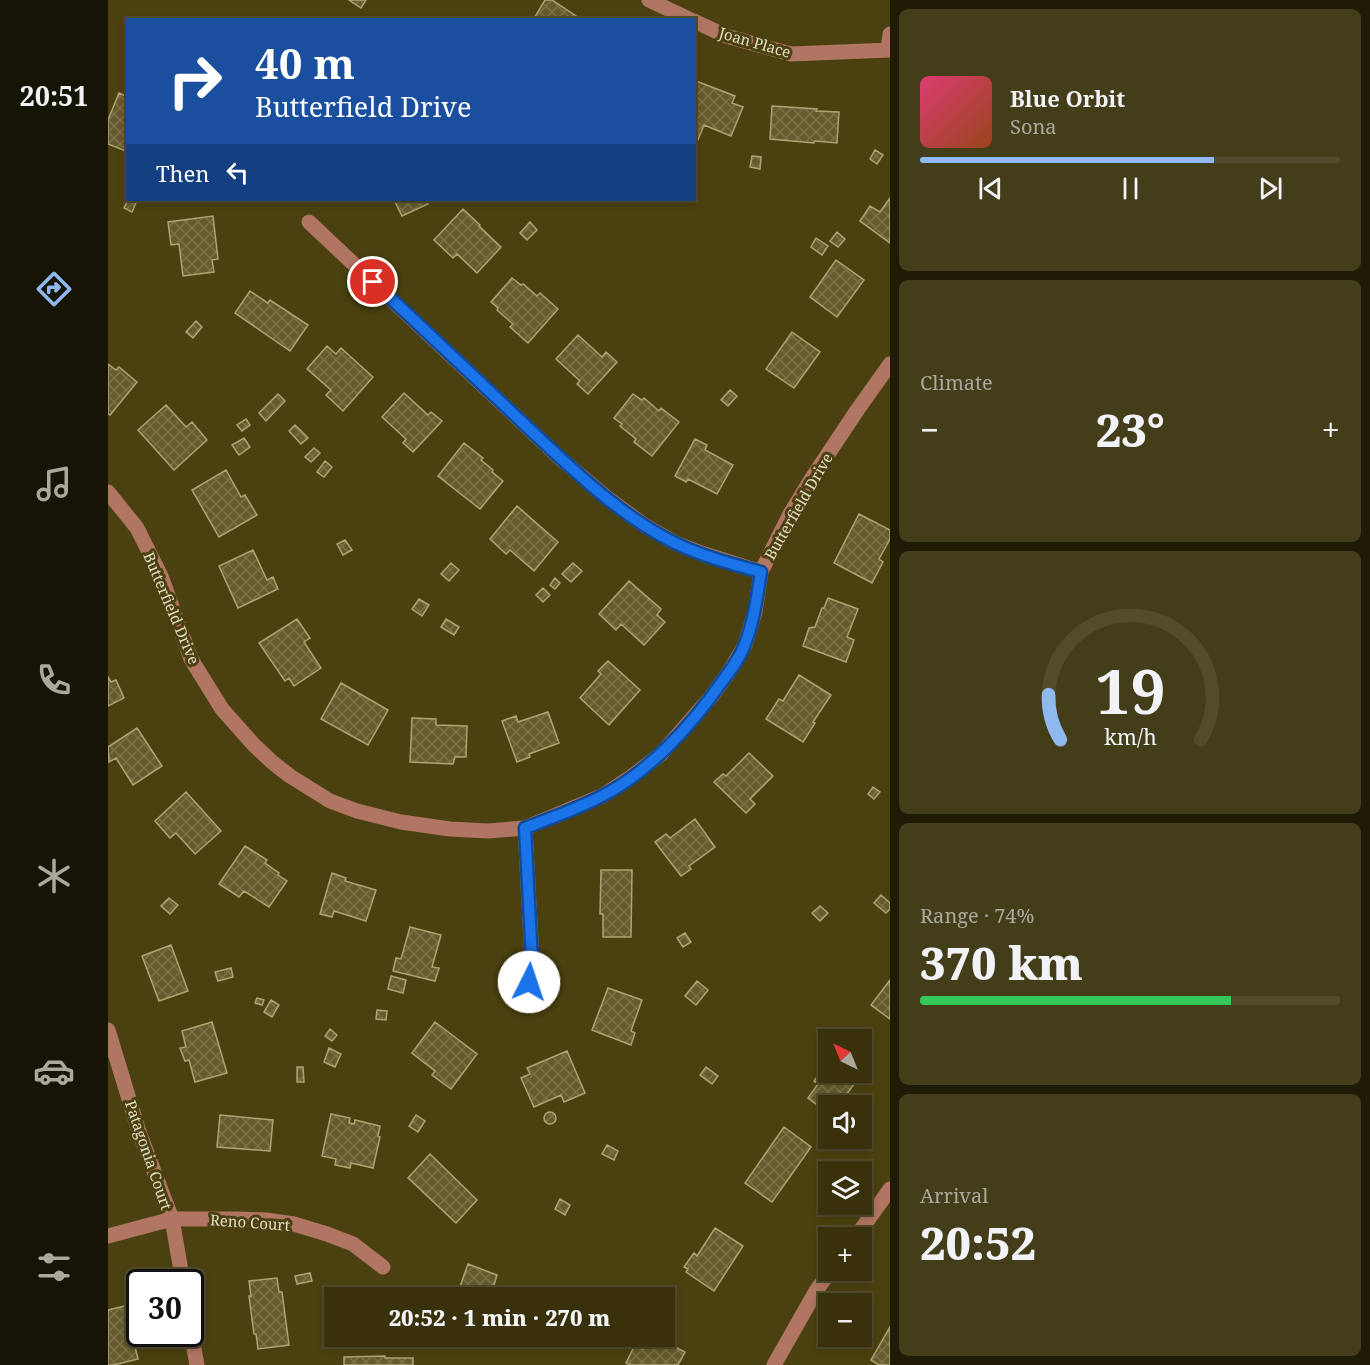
<!DOCTYPE html>
<meta charset="utf-8">
<style>
:root{--surface:#38310c;--page:#433d1a;--text:#f1f3f6;--muted:#aba99d;--line:#524c2d;--accent:#90b9f0}
body{margin:0;font-family:"Noto Serif",serif;background:var(--page);color:var(--text);height:100vh;display:flex;flex-direction:column;font-size:22px;white-space:nowrap}
*{box-sizing:border-box;margin:0}
p{font-size:20px;color:var(--muted)}
.icon{flex:none;width:33px;height:33px;fill:none;stroke:currentColor;stroke-width:2;stroke-linecap:round;stroke-linejoin:round}
.map{position:relative;flex:1;overflow:hidden}
.side{display:flex;flex-direction:column;gap:9px;padding:9px;background:#1f1b07;width:480px}
.side>*{flex:none}
.hud{position:absolute;left:18px;top:18px;width:570px;height:183px;border-radius:0px;box-shadow:0 3px 9px #0003,0 0 0 2px var(--line);background:#1a4fa0;color:#fff;overflow:hidden}
.needle{width:39px;rotate:317deg}
.fabs{position:absolute;left:710px;top:1029px;display:grid;gap:12px}
.fabs a{display:grid;place-items:center;width:54px;height:54px;border-radius:0px;background:var(--surface);box-shadow:0 3px 9px #0003,0 0 0 2px var(--line);font-size:30px}
.speed{position:absolute;left:18px;top:1269px;display:flex;gap:12px;font-size:30px;font-weight:700;text-align:center}
.speed>*{display:grid;place-content:center;width:78px;height:78px;border-radius:50%;background:var(--surface);box-shadow:0 3px 9px #0003,0 0 0 2px var(--line);line-height:1}
.speed .limit{border:3px solid #111;border-radius:9px;background:#fff;color:#111}
.pin{position:absolute;display:grid;place-items:center;width:51px;height:51px;color:#fff;margin:-26px;border:3px solid #fff;border-radius:50%;box-shadow:0 2px 6px #0007}
.me{position:absolute;width:66px;margin:-33px;rotate:4deg;stroke-linejoin:round;filter:drop-shadow(0 0 4px #0008)}
.turn{display:flex;align-items:center;gap:21px;height:126px;padding:0 30px;font-size:27px}
.turn .icon{width:78px;height:78px;stroke-width:2.5}
.turn b{display:block;font-size:42px;line-height:51px}
.then{display:flex;align-items:center;height:57px;padding:0 30px;background:#0003;gap:12px;font-size:22px}
.big{font-size:45px;font-weight:800;line-height:1.1}
.side .widget{flex:1;display:flex;flex-direction:column;justify-content:center;gap:9px;min-width:0;padding:0 21px;border-radius:9px;background:var(--page)}
.side .dial{align-items:center;gap:0}
.dial svg{height:156px;overflow:visible;fill:none;stroke:var(--line);stroke-width:7;stroke-linecap:round;text-anchor:middle}
.dial text{fill:var(--text);stroke:none}
.song{display:flex;align-items:center;gap:18px}
.cover{width:72px;height:72px;border-radius:9px;background:linear-gradient(135deg,hsl(340 70% 55%),hsl(20 70% 35%))}
.played{height:6px;border-radius:3px;background:linear-gradient(90deg,var(--accent) 70%,var(--line) 70%)}
.keys{display:flex;justify-content:space-around;direction:ltr}
.heat{display:flex;justify-content:space-between;align-items:center;font-size:33px;direction:ltr}
.charge{height:9px;border-radius:4px;background:linear-gradient(90deg,#34c759 74%,var(--line) 0)}
.trip{position:absolute;left:216px;top:1287px;width:351px;height:60px;border-radius:0px;background:var(--surface);box-shadow:0 3px 9px #0003,0 0 0 2px var(--line);font-weight:800;line-height:60px;text-align:center}
main{display:flex;flex:1;min-height:0}
.tab-bar{display:flex;flex-direction:column;width:108px;justify-content:space-around;align-items:center;background:#161405;color:var(--muted)}
.tab-bar .icon{width:42px;height:42px}
.tab-bar .selected{color:var(--accent)}
.tab-bar b{font-size:27px;color:var(--text)}
.map>svg:first-child{display:block}
</style>
<main>
<nav class="tab-bar">
<b>20:51</b>
<svg class="icon selected" aria-label="directions" viewBox="0 0 24 24"><path d="M12 3l9 9-9 9-9-9zM9 14v-3h6M13 9l2 2-2 2"/></svg>
<svg class="icon" aria-label="music" viewBox="0 0 24 24"><path d="M9 18V5l10-2v13"/><circle cx="6" cy="18" r="3"/><circle cx="16" cy="16" r="3"/></svg>
<svg class="icon" aria-label="phone" viewBox="0 0 24 24"><path d="M5 4h4l2 5-3 2q2 4 5 5l2-3 5 2v4C11 20 4 13 5 4z"/></svg>
<svg class="icon" aria-label="climate" viewBox="0 0 24 24"><path d="M12 3v18M4 7l16 10M4 17L20 7"/></svg>
<svg class="icon" aria-label="car" viewBox="0 0 24 24"><path d="M5 17H2v-5l4-1 3-4h7l3 4 3 1v5h-3M9 17h6M6 11h13"/><circle cx="7" cy="17" r="2"/><circle cx="17" cy="17" r="2"/></svg>
<svg class="icon" aria-label="filters" viewBox="0 0 24 24"><path d="M4 7h16M4 17h16"/><circle cx="9" cy="7" r="2"/><circle cx="15" cy="17" r="2"/></svg>
</nav>
<div class="map">
<svg width="782" height="1365" viewBox="0 0 782 1365">
<defs>
<pattern id="building-cross-hatch" width="8" height="8" patternUnits="userSpaceOnUse" patternTransform="scale(1.5)"><rect width="8" height="8" fill="#655b2c"/><path d="M0 0l8 8M0 8l8-8" fill="none" stroke="#7b7249"/></pattern>
</defs>
<rect width="100%" height="100%" fill="#4b4110"/>
<!-- building -->
<path fill="url(#building-cross-hatch)" stroke="#aea473" stroke-width="1.5" d="M241,0H258L253,8Z
M437,0H444L474,20H425Z
M588,81L627,96L624,103L635,107L623,136L596,125L589,142L586,141V84Z
M11,93L20,97V152L0,144V120Z
M664,106L709,109L708,111L731,112L729,143L707,141L706,143L662,139Z
M767,150L775,155L769,164L762,159Z
M644,156L653,157L652,169L642,167Z
M782,198V243L752,221L762,206L772,212Z
M20,200L28,203L24,212L16,208Z
M286,200H318L320,204L294,216Z
M355,209L372,225L371,226L393,247L369,273L349,254L345,258L326,240Z
M105,216L110,259L104,260L106,272L75,276L71,244L63,245L60,222Z
M422,222L429,230L419,240L412,233Z
M729,232L737,239L730,247L722,241Z
M708,238L720,246L714,255L703,247Z
M728,260L756,280L729,317L702,297Z
M404,278L413,285L415,284L429,296L432,293L450,309L420,343L402,327L405,324L389,310L390,308L383,302Z
M142,291L160,303L162,300L200,325L182,351L127,313Z
M88,321L94,327L85,338L78,332Z
M684,332L712,352L686,388L658,369Z
M470,335L494,357L498,352L509,362L480,394L469,384L472,381L448,359Z
M219,346L228,354L233,348L265,377L235,411L218,395L223,390L199,369Z
M0,364L8,370L11,367L29,382L2,415L0,414Z
M622,390L629,396L620,406L613,400Z
M296,393L320,415L323,412L334,421L305,452L295,443L298,439L274,417Z
M170,394L177,401L158,421L151,413Z
M525,394L534,400L536,398L551,411L553,408L571,422L544,456L526,442L528,439L512,426L514,424L506,418Z
M58,405L78,427L84,422L99,440L66,470L30,430Z
M138,419L142,425L134,431L129,425Z
M187,425L200,438L193,444L181,431Z
M136,438L142,447L131,455L124,445Z
M587,439L599,445L597,450L625,465L609,494L580,479L578,482L567,476Z
M356,443L375,458L373,460L385,470L384,472L395,481L372,509L330,476Z
M206,448L212,453L203,462L197,457Z
M217,461L224,467L216,477L209,472Z
M118,470L133,497L137,495L149,515L111,537L84,490Z
M409,506L450,542L426,571L402,550L398,554L382,539Z
M751,514L782,530V539L771,559L775,562L764,583L726,563Z
M237,540L244,550L235,555L229,544Z
M145,550L159,580L165,577L170,589L130,608L111,566Z
M343,563L351,570L341,581L333,574Z
M465,563L474,571L463,582L454,574Z
M447,578L452,583L447,589L442,585Z
M521,581L553,609L549,615L557,622L536,645L513,624L508,630L491,614Z
M435,588L442,595L435,602L428,595Z
M720,598L750,609L739,637L746,640L738,662L695,646L701,628L707,627L714,608H716Z
M311,599L321,605L314,616L304,609Z
M189,619L202,638L196,642L213,668L186,686L181,678L177,681L151,643Z
M338,619L351,627L346,635L333,627Z
M500,661L532,690L501,725L472,698L493,674L490,671Z
M691,675L723,695L705,722L707,723L695,742L658,719L671,699L675,701Z
M0,677L3,682L8,680L16,698L0,706Z
M233,683L280,710L260,745L213,719Z
M440,712L451,743L421,754L422,757L409,762L394,721L408,716L410,722Z
M304,718L328,719V725L359,726L358,757H347L345,764L302,762Z
M29,728L54,766L25,785L8,758L1,762L0,747Z
M641,753L665,776L642,799L647,804L638,813L606,782L615,774L618,776Z
M765,787L772,792L766,799L760,794Z
M78,792L113,831L87,854L68,833L62,838L47,821Z
M587,819L607,847L581,866L583,869L573,876L547,842L558,834L562,838Z
M137,846L159,860L157,863L171,873L170,875L179,881L161,907L136,891L131,897L111,884Z
M493,870H524L523,937H495V914H492Z
M224,873L238,878L237,881L268,890L258,921L226,911L224,917L212,914Z
M773,895L782,903V909L778,913L766,903Z
M61,898L70,905L62,914L53,906Z
M712,906L720,913L712,921L704,913Z
M302,927L333,935L324,967L331,968L327,981L285,971L288,958L293,959Z
M577,933L583,942L575,947L569,938Z
M63,945L80,991L51,1001L34,956Z
M123,968L125,977L110,981L107,972Z
M283,976L298,980L295,993L280,989Z
M782,980V1019L763,1005Z
M589,981L600,990L588,1005L577,996Z
M500,988L534,1000L523,1031L527,1033L523,1045L484,1030Z
M149,998L156,1000L154,1005L147,1003Z
M163,1000L171,1005L164,1017L156,1012Z
M269,1010L279,1011L278,1020L268,1019Z
M104,1022L119,1073L87,1082L81,1060L77,1061L72,1048L78,1047L74,1031Z
M327,1022L369,1054L343,1089L324,1075L327,1071L304,1053Z
M222,1029L229,1035L224,1041L217,1036Z
M221,1048L233,1054L227,1067L216,1062Z
M459,1051L477,1093L456,1102L453,1095L426,1107L413,1078L422,1074L419,1068Z
M753,1054L763,1061L730,1106H720V1113L700,1098L710,1084L706,1081L720,1061V1072H753Z
M189,1067H195L196,1082H189Z
M598,1067L610,1076L604,1084L592,1075Z
M436 1118a6 6 0 1 1 12 0a6 6 0 1 1-12 0Z
M223,1114L242,1118L241,1123L246,1124L247,1120L272,1126L270,1136L272,1137L265,1168L243,1163L242,1168L227,1165L228,1159L214,1156Z
M112,1115L165,1120L162,1151L109,1147Z
M308,1115L317,1121L310,1132L301,1126Z
M676,1127L703,1147L664,1202L637,1183Z
M499,1145L510,1151L506,1160L494,1154Z
M322,1154L369,1200L348,1223L300,1178Z
M452,1199L462,1205L457,1215L447,1209Z
M607,1228L635,1246L606,1291L578,1272L580,1269L576,1267L586,1253L589,1256Z
M360,1264L389,1275L382,1298H348Z
M202,1273L204,1281L189,1284L187,1276Z
M169,1278L171,1292H174L181,1345L150,1349L148,1334H146L141,1296H143L141,1281Z
M404,1287L414,1291L411,1298L399,1297Z
M17,1306L30,1359L6,1365H0V1310Z
M782,1327V1365H771L763,1360Z
M546,1336L577,1352L570,1365H522L518,1363L527,1345L535,1349L542,1337L544,1339Z
M277,1356V1358H305V1365H236V1357Z"/>
<g fill="none" stroke-linecap="round" stroke-linejoin="round">
<!-- minor -->
<path stroke="#b17563" stroke-width="15" d="M541,0L583,20
M586,21L618,36L683,54L782,50
M780,50L782,34
M201,222L453,459L498,497L536,525L567,543L593,553L653,572
M0,492L29,528L53,576L83,659L114,709L145,744L164,762L182,776L222,801L249,811L293,822L342,829L380,831L417,828L494,796L523,777L553,754L603,697L621,672L637,645L647,612L653,572L682,514L704,478L750,409L782,364
M417,828L424,959L421,982
M0,1030L31,1132L64,1219L75,1282
M0,1236L64,1219H129L158,1220L186,1224L219,1234L245,1244L275,1267
M747,1238L782,1189
M82,1326L89,1365
M666,1365L708,1291L723,1270"/>
</g>
<g fill="none" stroke-linecap="round" stroke-linejoin="round">
<defs>
<path id="route" d="M265,282C315,328 364,375 414,422C460,465 510,515 567,543C594,556 624,564 653,572C649,597 646,621 637,644C632,658 622,671 613,683C583,726 541,772 494,796C469,809 443,818 417,828L424,960L421,982"/>
</defs>
<!-- route casing -->
<use href="#route" stroke="#114b97" stroke-width="15"/>
<!-- route -->
<use href="#route" stroke="#1a73e8" stroke-width="10"/>
</g>
<g text-anchor="middle" dominant-baseline="central" stroke-width="6" stroke-linejoin="round" paint-order="stroke">
<!-- street labels -->
<g font-size="15" fill="#e3dec5" stroke="#4b4110">
<text transform="translate(647 42) rotate(16)">Joan Place</text>
<text transform="translate(690 506) rotate(-60)">Butterfield Drive</text>
<text transform="translate(64 608) rotate(67)">Butterfield Drive</text>
<text transform="translate(41 1155) rotate(71)">Patagonia Court</text>
<text transform="translate(142 1222) rotate(4)">Reno Court</text>
</g>
</g>
</svg>
<div class="fabs">
<a><svg class="needle" viewBox="-14 -14 28 28"><path d="M0-13l5 13h-10z" fill="#e53935"/><path d="M0 13l5-13h-10z" fill="#aba99d"/></svg></a>
<a><svg class="icon" aria-label="sound" viewBox="0 0 24 24"><path d="M4 9h4l5-4v14l-5-4H4zM17 9q2 3 0 6"/></svg></a>
<a><svg class="icon" aria-label="layers" viewBox="0 0 24 24"><path d="M12 4l9 5-9 5-9-5zM3 14l9 5 9-5"/></svg></a>
<a>+</a>
<a>−</a>
</div>
<div class="speed"><div class="limit">30</div></div>
<div class="pin" style="left:265px;top:282px;background:#d93025"><svg class="icon" aria-label="arrive" viewBox="0 0 24 24"><path d="M6 21V4h12l-3 4 3 4H6"/></svg></div>
<svg class="me" style="left:421px;top:982px" viewBox="-20 -20 40 40"><circle r="19" fill="#fff"/><path d="M0-13L10 11 0 6-10 11z" fill="#1a73e8"/></svg>
<div class="trip">20:52 · 1 min · 270 m</div>
<div class="hud">
<div class="turn"><svg class="icon" aria-label="right" viewBox="0 0 24 24"><path d="M7 20v-9h11M14 6l5 5-5 5"/></svg><div><b>40 m</b>Butterfield Drive</div></div>
<div class="then">Then<svg class="icon" aria-label="left" viewBox="0 0 24 24"><path d="M17 20v-9H6M10 6l-5 5 5 5"/></svg></div>
</div>
</div>
<section class="side">
<div class="widget">
<div class="song"><i class="cover"></i><div><b>Blue Orbit</b><p>Sona</p></div></div>
<div class="played"></div>
<div class="keys"><svg class="icon" aria-label="previous" viewBox="0 0 24 24"><path d="M18 5L8 12l10 7zM5 5v14"/></svg><svg class="icon" aria-label="pause" viewBox="0 0 24 24"><path d="M8 5v14M16 5v14"/></svg><svg class="icon" aria-label="next" viewBox="0 0 24 24"><path d="M6 5l10 7-10 7zM19 5v14"/></svg></div>
</div>
<div class="widget"><p>Climate</p>
<div class="heat"><a>−</a><b class="big">23°</b><a>+</a></div>
</div>
<div class="widget dial"><svg viewBox="0 0 100 80">
<path d="M14 69A42 42 0 1 1 86 69"/>
<path d="M14 69A42 42 0 0 1 8 46" stroke="#90b9f0"/>
<text x="50" y="56" font-size="32" font-weight="700">19</text>
<text x="50" y="72" font-size="11">km/h</text>
</svg></div>
<div class="widget"><p>Range · 74%</p><b class="big">370 km</b><div class="charge"></div></div>
<div class="widget"><p>Arrival</p><b class="big">20:52</b></div>
</section>
</main>
